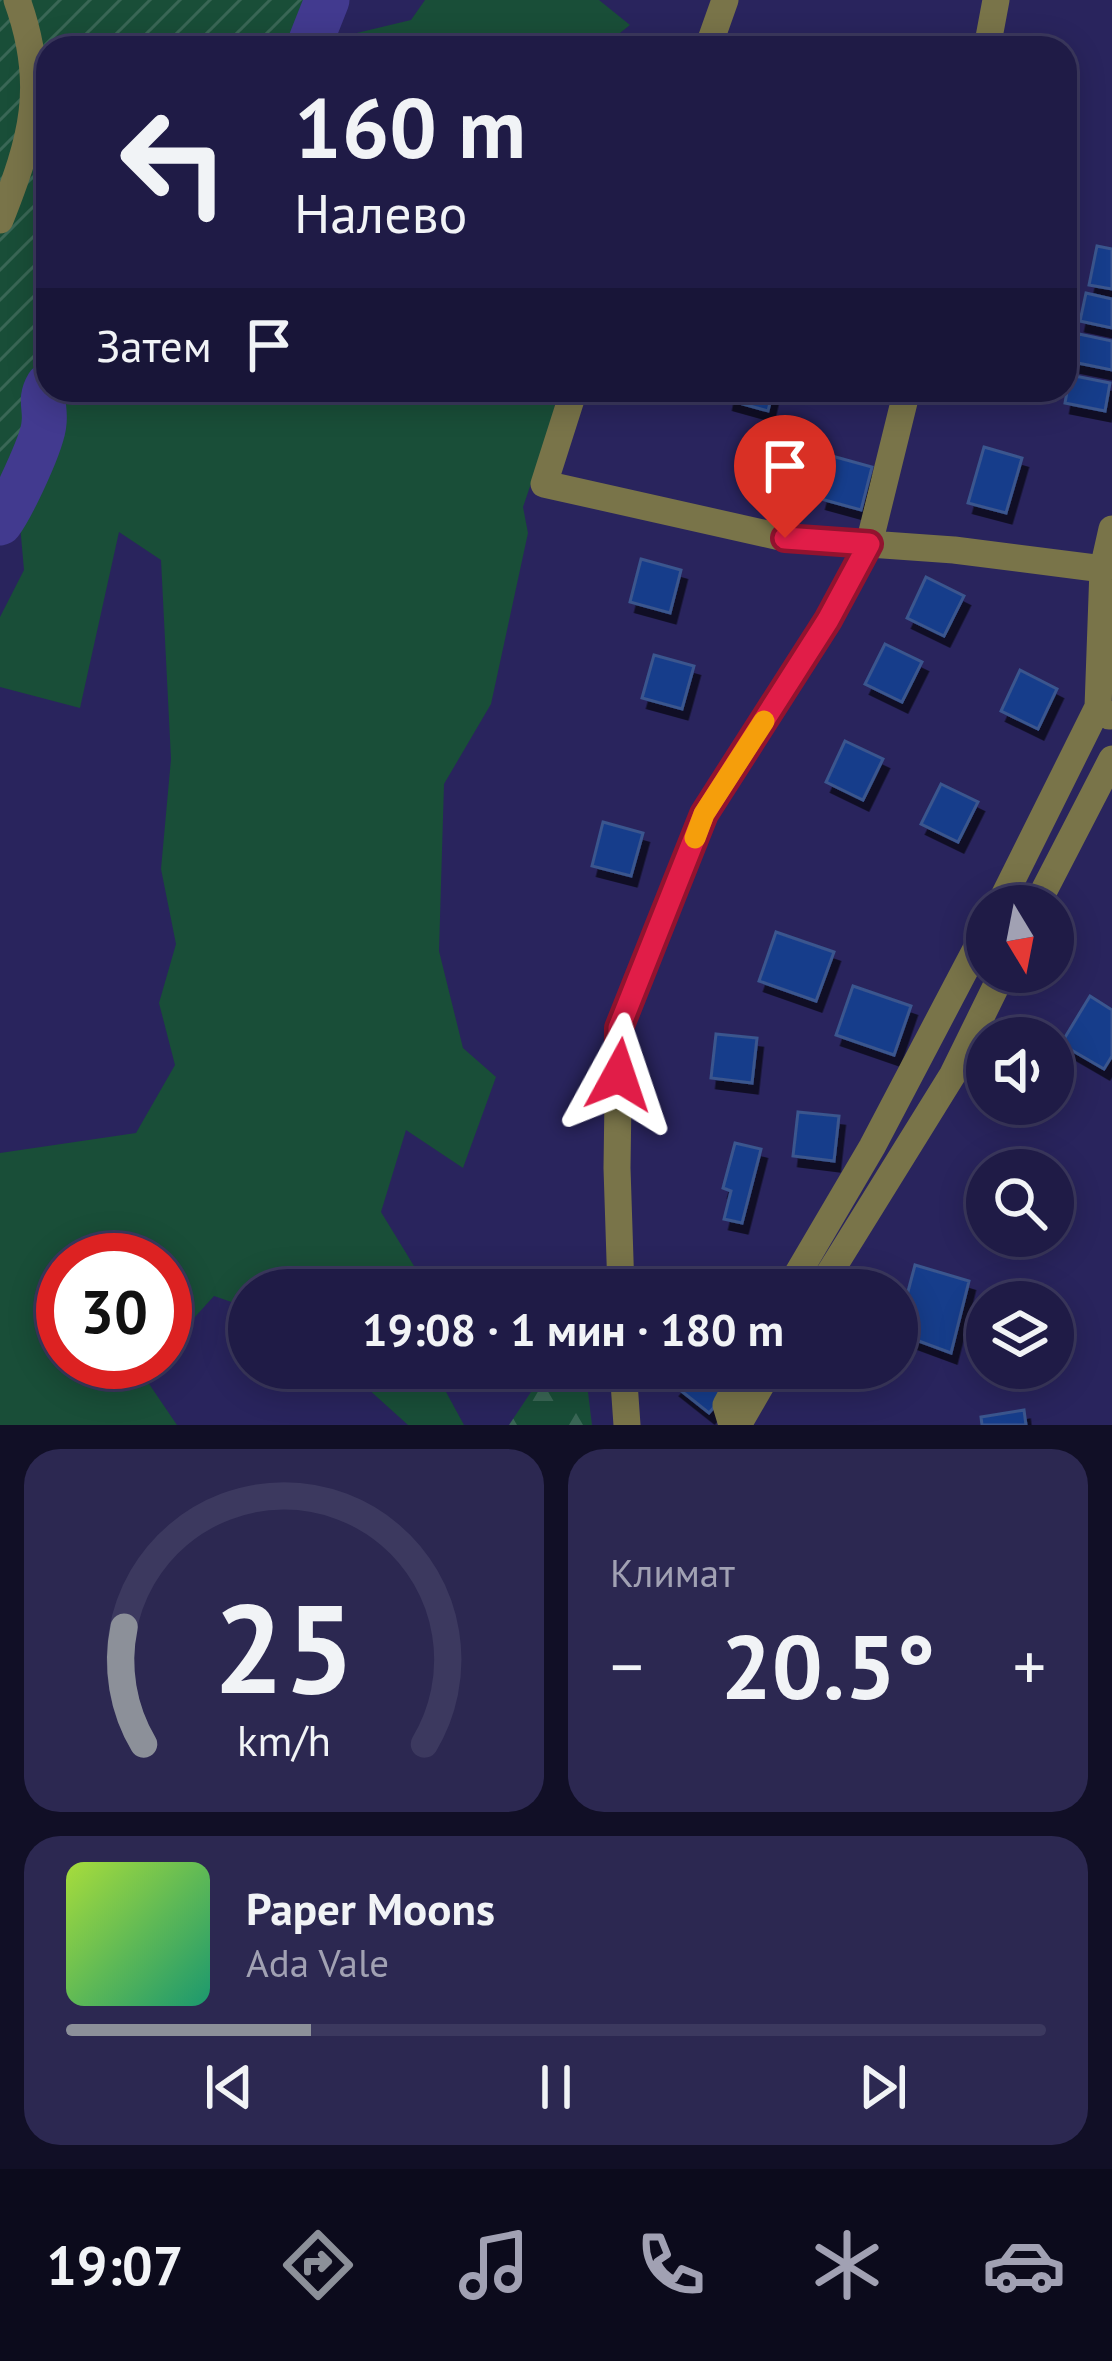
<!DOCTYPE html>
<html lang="ru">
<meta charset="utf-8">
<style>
:root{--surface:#1f1b46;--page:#2c2851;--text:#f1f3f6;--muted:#a1a1b3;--line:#3c395f;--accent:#8c9099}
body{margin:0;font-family:"PT Sans",sans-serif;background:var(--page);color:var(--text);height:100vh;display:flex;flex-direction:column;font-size:45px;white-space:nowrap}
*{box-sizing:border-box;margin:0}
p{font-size:39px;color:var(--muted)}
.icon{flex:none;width:66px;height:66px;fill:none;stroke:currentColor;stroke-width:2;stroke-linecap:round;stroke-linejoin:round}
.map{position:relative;height:1425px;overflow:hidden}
.details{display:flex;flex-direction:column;gap:24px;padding:24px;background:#110f26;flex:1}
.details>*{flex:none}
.top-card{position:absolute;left:36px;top:36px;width:1041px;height:366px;border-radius:36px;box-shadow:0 6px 30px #0003,0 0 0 3px var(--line);background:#1f1b46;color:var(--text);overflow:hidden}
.needle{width:78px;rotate:170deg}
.tools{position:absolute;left:966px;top:885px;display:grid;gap:24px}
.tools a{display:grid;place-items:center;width:108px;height:108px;border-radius:50%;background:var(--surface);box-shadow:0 6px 30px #0003,0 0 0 3px var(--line);font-size:60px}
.speed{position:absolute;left:36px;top:1233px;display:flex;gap:24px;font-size:60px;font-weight:700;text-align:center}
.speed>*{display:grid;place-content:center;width:156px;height:156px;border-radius:50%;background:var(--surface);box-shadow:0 6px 30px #0003,0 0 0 3px var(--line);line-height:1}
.speed .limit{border:18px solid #d22;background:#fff;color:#111}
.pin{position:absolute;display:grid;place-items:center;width:102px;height:102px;color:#fff;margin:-123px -51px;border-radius:50% 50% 50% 0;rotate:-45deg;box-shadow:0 0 12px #0007}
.pin .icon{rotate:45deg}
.me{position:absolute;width:132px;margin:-66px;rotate:5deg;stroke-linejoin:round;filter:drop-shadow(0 0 9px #0008)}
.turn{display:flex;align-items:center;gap:42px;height:252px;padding:0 60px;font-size:54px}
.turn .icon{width:156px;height:156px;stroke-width:2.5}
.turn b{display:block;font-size:84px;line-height:102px}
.then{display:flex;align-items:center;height:114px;padding:0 60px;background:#0003;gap:24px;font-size:45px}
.big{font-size:90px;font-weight:700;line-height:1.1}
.details .tile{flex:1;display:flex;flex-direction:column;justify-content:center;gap:18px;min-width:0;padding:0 42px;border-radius:36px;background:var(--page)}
.details .dial{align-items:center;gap:0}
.dial svg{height:312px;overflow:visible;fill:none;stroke:var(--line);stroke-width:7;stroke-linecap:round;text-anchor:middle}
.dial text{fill:var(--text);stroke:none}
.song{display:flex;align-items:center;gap:36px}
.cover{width:144px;height:144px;border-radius:18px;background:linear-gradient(135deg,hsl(80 70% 55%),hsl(160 70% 35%))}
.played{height:12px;border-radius:6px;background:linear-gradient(90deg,var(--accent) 25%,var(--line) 25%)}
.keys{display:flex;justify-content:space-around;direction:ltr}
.heat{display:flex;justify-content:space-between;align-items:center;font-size:66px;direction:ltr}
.details .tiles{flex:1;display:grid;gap:24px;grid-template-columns:1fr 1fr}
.tile:last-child{grid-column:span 2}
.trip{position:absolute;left:228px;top:1269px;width:690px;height:120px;border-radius:60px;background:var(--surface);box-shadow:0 6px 30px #0003,0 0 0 3px var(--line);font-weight:700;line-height:120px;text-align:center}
.menu{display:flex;height:192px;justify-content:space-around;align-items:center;background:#0c0b1c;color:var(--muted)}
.menu .icon{width:84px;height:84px}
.menu .selected{color:var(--accent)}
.menu b{font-size:54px;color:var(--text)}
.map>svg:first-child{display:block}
</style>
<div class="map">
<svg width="1112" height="1425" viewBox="0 0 1112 1425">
<defs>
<pattern id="forest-firs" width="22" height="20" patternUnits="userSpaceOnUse" patternTransform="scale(3)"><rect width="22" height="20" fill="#194e38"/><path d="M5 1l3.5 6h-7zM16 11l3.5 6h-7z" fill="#3a6756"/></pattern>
<pattern id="garden-furrows" width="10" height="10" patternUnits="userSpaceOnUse" patternTransform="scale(3)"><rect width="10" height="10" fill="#194e38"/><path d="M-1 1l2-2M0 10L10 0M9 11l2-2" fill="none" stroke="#3a6756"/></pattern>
<filter id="shadow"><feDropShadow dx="5.5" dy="10" stdDeviation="0" flood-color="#0009"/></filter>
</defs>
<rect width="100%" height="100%" fill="#29245d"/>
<!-- grass -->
<path fill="#194e38" d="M425,0H599L630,25L601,48H336L340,37L411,20Z
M61,390H558L550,428L523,507L528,533L491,704L444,784L439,951L463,1048L496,1077L463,1168L406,1130L381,1212L414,1266L411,1290H249V1308L214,1296L165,1350V1260H63V1362H154L143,1375L177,1425H0V1153L136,1133L175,1065L159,1003L176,944L161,869L171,759L161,560L119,532L80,708L0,687V617L24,570L20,525L59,425L51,405Z
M345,1368H433L464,1425H408Z"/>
<!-- forest -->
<path fill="url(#forest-firs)" d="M547,1368H585L592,1425H509Z"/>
<!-- garden -->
<path fill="url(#garden-furrows)" d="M0,0H327L308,48H48V385C40,400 46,407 44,423C43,442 12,507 0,523Z"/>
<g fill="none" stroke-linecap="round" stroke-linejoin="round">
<!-- river -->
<path stroke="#423a8f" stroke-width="45" d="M308,48L327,0
M0,523C12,507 43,442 44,423C46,407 39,400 48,385"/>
</g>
<!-- building -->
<path fill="#193d8b" stroke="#3a568e" stroke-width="3" filter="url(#shadow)" d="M1097,246L1112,249V289L1089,285Z
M1086,293L1112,299V328L1080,321Z
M1079,334L1112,341V370L1073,362Z
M1070,375L1110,383L1105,411L1065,403Z
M730,390H773L768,411L728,400Z
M984,447L1022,458L1006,513L968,503Z
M832,456L872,467L861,510L821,499Z
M641,559L681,570L670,613L630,602Z
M926,577L964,596L944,636L907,618Z
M885,644L922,662L902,702L865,684Z
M654,655L694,666L682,709L642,698Z
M1020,670L1057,689L1038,729L1001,711Z
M845,741L883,759L863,800L826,782Z
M941,784L978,802L958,842L921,824Z
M603,822L643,833L631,876L592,866Z
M776,932L834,952L816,1001L759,981Z
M853,986L911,1006L894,1055L836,1035Z
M1090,996L1112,1010V1056L1104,1069L1061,1044Z
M716,1034L757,1038L752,1083L711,1078Z
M798,1112L839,1116L834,1161L793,1156Z
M735,1143L761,1149L742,1223L724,1219L731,1191L723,1188Z
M915,1265L969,1281L951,1353L897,1333Z
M690,1368H713L733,1385L709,1413L675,1386Z
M1024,1410L1026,1425H982L981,1417Z"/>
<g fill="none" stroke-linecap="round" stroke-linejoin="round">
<!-- minor -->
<path stroke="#797449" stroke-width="27" d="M708,48L725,0
M987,48L996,0
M0,220C32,139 48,85 17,0
M574,390L544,484L785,538L954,550L1103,569
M1109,716L1098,707L1103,569L1112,529
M999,906L1098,707
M1036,906L1112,759
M621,1290L617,1168L619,1028L704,814L828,620L869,544L907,390
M788,1290L872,1147L987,928
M819,1290L953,1074L1003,972
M623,1368L627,1425
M732,1425L726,1405L746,1368
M738,1425L771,1368"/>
</g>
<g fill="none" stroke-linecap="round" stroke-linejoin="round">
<defs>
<path id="route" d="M619,1075V1028L704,814L828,620L869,544L785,538"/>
</defs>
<!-- route casing -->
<use href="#route" stroke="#92132f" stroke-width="30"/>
<!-- route -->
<use href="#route" stroke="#e11d48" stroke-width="21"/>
<!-- slow -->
<path stroke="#f59e0b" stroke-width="21" d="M695,838L704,814L764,721"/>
</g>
</svg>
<div class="tools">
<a><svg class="needle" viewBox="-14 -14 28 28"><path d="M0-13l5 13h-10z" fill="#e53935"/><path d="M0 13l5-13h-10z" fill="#a1a1b3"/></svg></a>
<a><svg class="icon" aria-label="sound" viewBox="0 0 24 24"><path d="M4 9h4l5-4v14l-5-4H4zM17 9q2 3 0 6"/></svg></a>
<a><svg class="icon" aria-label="search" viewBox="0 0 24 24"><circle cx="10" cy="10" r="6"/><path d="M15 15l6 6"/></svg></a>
<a><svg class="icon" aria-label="layers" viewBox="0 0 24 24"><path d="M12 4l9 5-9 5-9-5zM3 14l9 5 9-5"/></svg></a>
</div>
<div class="speed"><div class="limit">30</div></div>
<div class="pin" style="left:785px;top:538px;background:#d93025"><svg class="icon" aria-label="arrive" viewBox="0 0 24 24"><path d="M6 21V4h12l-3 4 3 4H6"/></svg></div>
<svg class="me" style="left:619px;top:1075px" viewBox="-20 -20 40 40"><path d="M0-17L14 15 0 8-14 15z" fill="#e11d48" stroke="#fff" stroke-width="4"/></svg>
<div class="trip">19:08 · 1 мин · 180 m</div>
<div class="top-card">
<div class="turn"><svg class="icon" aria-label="left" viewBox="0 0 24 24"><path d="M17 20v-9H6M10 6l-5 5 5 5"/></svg><div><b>160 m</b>Налево</div></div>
<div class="then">Затем<svg class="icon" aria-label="arrive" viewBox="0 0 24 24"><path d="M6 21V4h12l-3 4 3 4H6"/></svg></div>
</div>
</div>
<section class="details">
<div class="tiles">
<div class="tile dial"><svg viewBox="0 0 100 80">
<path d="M14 69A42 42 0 1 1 86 69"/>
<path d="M14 69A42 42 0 0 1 9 39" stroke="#8c9099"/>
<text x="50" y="56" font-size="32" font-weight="700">25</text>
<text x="50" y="72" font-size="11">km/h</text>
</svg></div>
<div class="tile"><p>Климат</p>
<div class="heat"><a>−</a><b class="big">20.5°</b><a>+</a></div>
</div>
<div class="tile">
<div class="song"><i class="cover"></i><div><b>Paper Moons</b><p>Ada Vale</p></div></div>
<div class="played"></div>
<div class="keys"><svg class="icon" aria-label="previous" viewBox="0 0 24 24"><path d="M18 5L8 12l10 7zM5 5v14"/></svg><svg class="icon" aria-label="pause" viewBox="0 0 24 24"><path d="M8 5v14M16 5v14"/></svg><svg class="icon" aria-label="next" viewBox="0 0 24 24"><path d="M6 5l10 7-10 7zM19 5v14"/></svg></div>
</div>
</div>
</section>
<nav class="menu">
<b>19:07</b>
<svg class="icon selected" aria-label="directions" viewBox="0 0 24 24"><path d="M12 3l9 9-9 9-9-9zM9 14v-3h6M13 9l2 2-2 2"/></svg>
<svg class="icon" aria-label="music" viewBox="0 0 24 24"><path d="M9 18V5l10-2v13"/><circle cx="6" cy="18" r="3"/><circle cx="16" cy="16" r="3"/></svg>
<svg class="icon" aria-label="phone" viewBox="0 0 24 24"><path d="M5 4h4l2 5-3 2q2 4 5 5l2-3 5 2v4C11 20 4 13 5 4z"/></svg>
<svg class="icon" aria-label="climate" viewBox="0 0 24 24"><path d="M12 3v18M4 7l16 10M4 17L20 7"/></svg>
<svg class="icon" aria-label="car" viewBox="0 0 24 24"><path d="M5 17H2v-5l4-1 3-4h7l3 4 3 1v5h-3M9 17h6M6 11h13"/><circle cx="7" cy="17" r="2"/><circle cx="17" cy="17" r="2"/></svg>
</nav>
